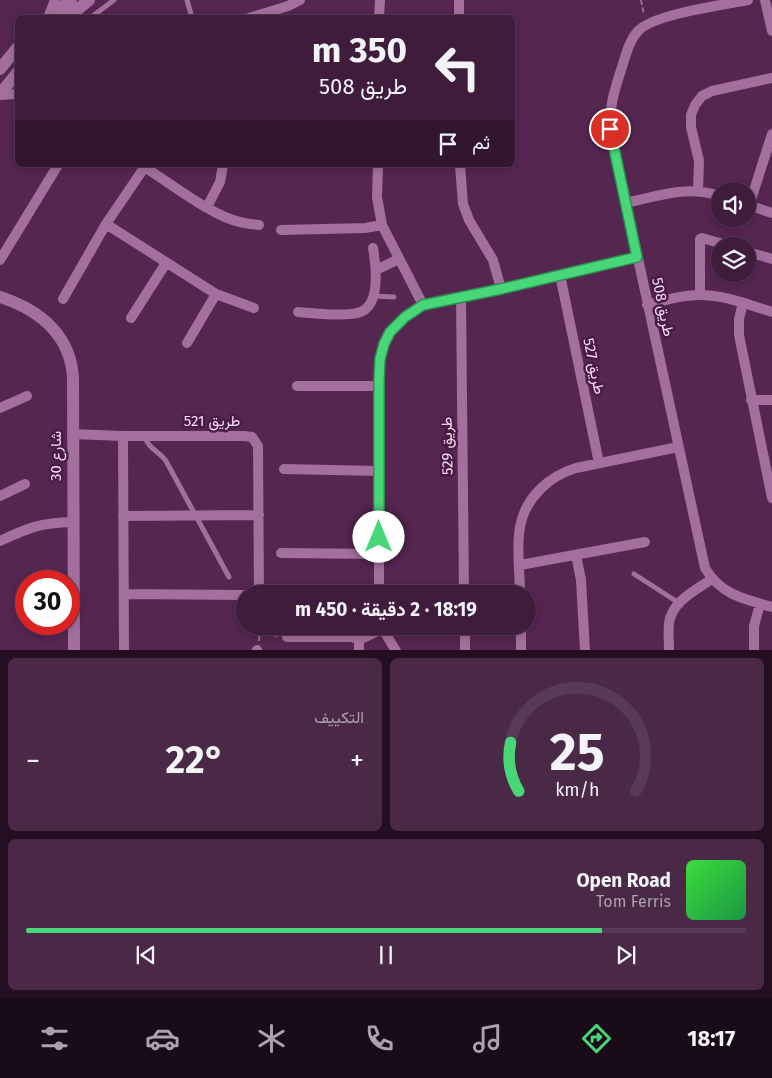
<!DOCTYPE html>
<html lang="ar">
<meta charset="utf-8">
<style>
:root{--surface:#3f1c3c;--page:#4a2947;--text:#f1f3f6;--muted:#ada1af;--line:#583a56;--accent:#47d779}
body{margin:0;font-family:"Fira Sans",Vazirmatn,sans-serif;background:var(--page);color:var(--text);direction:rtl;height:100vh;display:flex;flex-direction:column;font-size:19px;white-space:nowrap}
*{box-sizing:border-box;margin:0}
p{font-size:16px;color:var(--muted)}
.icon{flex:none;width:28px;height:28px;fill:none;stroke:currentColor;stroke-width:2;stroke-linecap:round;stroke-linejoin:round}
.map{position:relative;height:650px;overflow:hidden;direction:ltr}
.panel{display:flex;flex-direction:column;gap:8px;padding:8px;background:#230f21;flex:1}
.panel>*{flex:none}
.top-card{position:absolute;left:15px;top:15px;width:500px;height:152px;border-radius:8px;box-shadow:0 2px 8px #0003,0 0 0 1px var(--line);direction:rtl;background:#3f1c3c;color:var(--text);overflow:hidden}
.fabs{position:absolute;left:711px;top:182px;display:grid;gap:10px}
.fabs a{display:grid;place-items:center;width:45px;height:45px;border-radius:50%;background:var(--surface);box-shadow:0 2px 8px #0003,0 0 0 1px var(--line);font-size:25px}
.speed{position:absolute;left:15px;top:570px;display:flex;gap:10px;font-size:25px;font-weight:700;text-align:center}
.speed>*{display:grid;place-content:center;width:65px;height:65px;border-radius:50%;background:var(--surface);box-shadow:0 2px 8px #0003,0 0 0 1px var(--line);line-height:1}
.speed .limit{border:8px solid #d22;background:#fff;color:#111}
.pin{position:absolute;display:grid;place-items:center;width:42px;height:42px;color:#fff;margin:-21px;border:2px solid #fff;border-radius:50%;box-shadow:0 1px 5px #0007}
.me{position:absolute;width:55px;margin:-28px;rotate:0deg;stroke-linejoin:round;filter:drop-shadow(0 0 4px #0008)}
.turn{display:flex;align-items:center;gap:18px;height:105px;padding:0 25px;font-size:22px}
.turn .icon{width:65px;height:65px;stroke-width:2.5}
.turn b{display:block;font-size:35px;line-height:42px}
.then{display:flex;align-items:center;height:48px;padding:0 25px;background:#0003;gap:10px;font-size:19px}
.big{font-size:38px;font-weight:700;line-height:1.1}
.panel .card{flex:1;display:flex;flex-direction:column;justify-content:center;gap:8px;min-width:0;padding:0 18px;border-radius:8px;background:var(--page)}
.panel .dial{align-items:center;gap:0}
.dial svg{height:130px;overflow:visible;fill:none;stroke:var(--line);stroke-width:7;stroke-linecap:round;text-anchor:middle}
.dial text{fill:var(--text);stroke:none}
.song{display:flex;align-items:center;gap:15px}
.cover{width:60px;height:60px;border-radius:8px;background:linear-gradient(135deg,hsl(120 70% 55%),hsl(140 70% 35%))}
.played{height:5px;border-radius:2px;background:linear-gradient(90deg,var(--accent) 80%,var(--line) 80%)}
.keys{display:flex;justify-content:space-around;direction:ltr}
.heat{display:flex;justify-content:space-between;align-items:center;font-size:28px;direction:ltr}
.panel .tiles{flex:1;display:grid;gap:8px;grid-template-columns:1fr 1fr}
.card:last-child{grid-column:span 2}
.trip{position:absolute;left:236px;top:585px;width:300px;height:50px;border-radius:25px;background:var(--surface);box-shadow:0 2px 8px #0003,0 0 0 1px var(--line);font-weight:700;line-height:50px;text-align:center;direction:rtl}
.menu{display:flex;height:80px;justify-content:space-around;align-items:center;background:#190b18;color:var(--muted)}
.menu .icon{width:35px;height:35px}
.menu .selected{color:var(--accent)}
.menu b{font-size:22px;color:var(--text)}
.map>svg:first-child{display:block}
</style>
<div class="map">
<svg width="772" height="651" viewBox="0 0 772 651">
<rect width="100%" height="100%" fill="#542650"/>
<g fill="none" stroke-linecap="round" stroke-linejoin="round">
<!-- path -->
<path stroke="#987193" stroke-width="2" stroke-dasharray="5 2.5" stroke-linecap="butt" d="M641,0L644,15
M260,633L278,636
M259,641L260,626"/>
<!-- lane -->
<path stroke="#a36f9c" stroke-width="5" d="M187,0L192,18
M90,18L114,0
M373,296L394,297
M145,436C147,448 160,452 166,461L229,577
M634,574L679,603"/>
<!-- street -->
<path stroke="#a36f9c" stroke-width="10" d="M459,0V18
M748,0C723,5 654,14 638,31C628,42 625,59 620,73C614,92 609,109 610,129L705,568C721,595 744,599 772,607
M765,0L772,31
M48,18L55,0
M249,18L288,6L300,0
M379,18L380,0
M0,95L18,94
M141,165C168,181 211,216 240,222C246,224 253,224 259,225
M378,165L377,197L382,225L423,305
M460,165L463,204L469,220L493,260L501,289
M698,191L699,161L691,127V115L695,105L702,96L712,91L772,78
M625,203C659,196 685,185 720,196
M748,205L772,213
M749,206L772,134
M207,207L220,182L223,165
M106,224L216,294L254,308
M281,230L365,228L382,225
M748,252L772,259
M0,260L58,165
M376,270L399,259
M560,275L599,463
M700,295V239L702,238L730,246
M461,297L464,594
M63,299L106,224L146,165
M743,303L739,319V335L772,498
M647,305C665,300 682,295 700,295C725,295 749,305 772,312
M298,312C314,313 342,317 357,313C382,308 376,266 373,248
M131,318L166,263
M187,343L216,294
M297,386H379
M751,400H772
M0,408L27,396
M72,434L123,436H244L252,437L258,446L259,594
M123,436L124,651
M284,469L379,471
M0,496L25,484
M123,516L259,515
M0,541C30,527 40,523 73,522
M281,553L379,554
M576,555L581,580L585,651
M520,565L645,542
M124,594L245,595
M379,594V381L380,359L384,344L390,332L405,317L423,305L501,289L637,257
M520,594C520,572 516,548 520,527C525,498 549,476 576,468L678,447
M381,626L396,651
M465,626V651
M521,626V651
M287,637H352L359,640
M257,650V651
M359,651V640L382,629
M669,651C669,641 668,632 669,623C672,601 696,590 712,579
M754,651V626L760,604"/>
<!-- secondary -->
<path stroke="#a36f9c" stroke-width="12" d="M49,18L71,0
M67,18L89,0
M0,69L18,47
M0,94L18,72
M0,297C40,310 72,336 73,380L74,651"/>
</g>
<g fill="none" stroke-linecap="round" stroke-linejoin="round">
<defs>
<path id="route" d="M379,537V381L380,359L384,344L390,332L405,317L423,305L501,289L637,257L610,129"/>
</defs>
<!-- route casing -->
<use href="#route" stroke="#2e8c4f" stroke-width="12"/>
<!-- route -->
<use href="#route" stroke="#47d779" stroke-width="9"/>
</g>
<g text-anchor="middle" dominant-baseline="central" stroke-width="5" stroke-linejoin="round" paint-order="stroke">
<!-- street labels -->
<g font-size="15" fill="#f8dbf3" stroke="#491c45">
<text transform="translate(663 307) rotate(78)">طريق 508</text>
<text transform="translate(594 366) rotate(78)">طريق 527</text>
<text x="212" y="421">طريق 521</text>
<text transform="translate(447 446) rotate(-91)">طريق 529</text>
<text transform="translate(56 456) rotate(-90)">شارع 30</text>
</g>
</g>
</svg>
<div class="fabs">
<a><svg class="icon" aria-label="sound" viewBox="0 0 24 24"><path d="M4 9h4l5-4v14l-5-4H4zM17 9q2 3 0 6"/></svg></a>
<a><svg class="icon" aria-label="layers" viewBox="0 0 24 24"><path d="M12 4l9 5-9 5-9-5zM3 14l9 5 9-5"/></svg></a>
</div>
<div class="speed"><div class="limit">30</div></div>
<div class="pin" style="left:610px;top:129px;background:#d93025"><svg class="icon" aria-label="arrive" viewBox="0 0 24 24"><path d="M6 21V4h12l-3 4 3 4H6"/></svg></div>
<svg class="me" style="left:379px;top:537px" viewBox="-20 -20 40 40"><circle r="19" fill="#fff"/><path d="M0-13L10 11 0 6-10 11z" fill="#47d779"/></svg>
<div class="trip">18:19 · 2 دقيقة · 450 m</div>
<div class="top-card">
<div class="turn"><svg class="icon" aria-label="left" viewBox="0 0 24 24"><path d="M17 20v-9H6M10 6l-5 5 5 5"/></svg><div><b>350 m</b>طريق 508</div></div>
<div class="then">ثم<svg class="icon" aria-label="arrive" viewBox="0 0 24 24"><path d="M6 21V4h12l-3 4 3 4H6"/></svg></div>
</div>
</div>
<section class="panel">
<div class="tiles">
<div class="card dial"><svg viewBox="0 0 100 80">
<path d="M14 69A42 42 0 1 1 86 69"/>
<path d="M14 69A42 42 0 0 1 9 39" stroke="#47d779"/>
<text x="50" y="56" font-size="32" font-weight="700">25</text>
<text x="50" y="72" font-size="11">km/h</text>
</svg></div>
<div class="card"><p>التكييف</p>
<div class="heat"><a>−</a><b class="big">22°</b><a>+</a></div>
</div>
<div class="card">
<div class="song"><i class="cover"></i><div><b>Open Road</b><p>Tom Ferris</p></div></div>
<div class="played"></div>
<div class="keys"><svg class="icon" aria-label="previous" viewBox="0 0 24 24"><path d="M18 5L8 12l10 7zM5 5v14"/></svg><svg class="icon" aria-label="pause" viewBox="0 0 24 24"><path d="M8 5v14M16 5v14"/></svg><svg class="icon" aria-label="next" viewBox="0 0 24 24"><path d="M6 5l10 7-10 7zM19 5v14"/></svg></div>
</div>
</div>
</section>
<nav class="menu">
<b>18:17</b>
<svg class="icon selected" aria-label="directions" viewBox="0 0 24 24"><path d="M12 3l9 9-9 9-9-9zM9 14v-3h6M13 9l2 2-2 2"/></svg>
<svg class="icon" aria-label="music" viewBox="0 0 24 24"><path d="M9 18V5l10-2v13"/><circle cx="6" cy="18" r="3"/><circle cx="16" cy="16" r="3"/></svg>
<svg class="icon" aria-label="phone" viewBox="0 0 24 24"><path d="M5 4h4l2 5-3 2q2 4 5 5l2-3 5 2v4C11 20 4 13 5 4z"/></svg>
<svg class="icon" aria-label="climate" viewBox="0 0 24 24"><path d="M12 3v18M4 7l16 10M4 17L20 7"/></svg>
<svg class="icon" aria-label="car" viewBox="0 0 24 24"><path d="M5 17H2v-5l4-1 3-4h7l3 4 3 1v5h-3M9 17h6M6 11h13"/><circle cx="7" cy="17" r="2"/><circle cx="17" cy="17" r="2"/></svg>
<svg class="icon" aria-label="filters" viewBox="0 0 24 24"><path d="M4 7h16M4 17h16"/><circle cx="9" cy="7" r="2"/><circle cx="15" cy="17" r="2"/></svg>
</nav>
